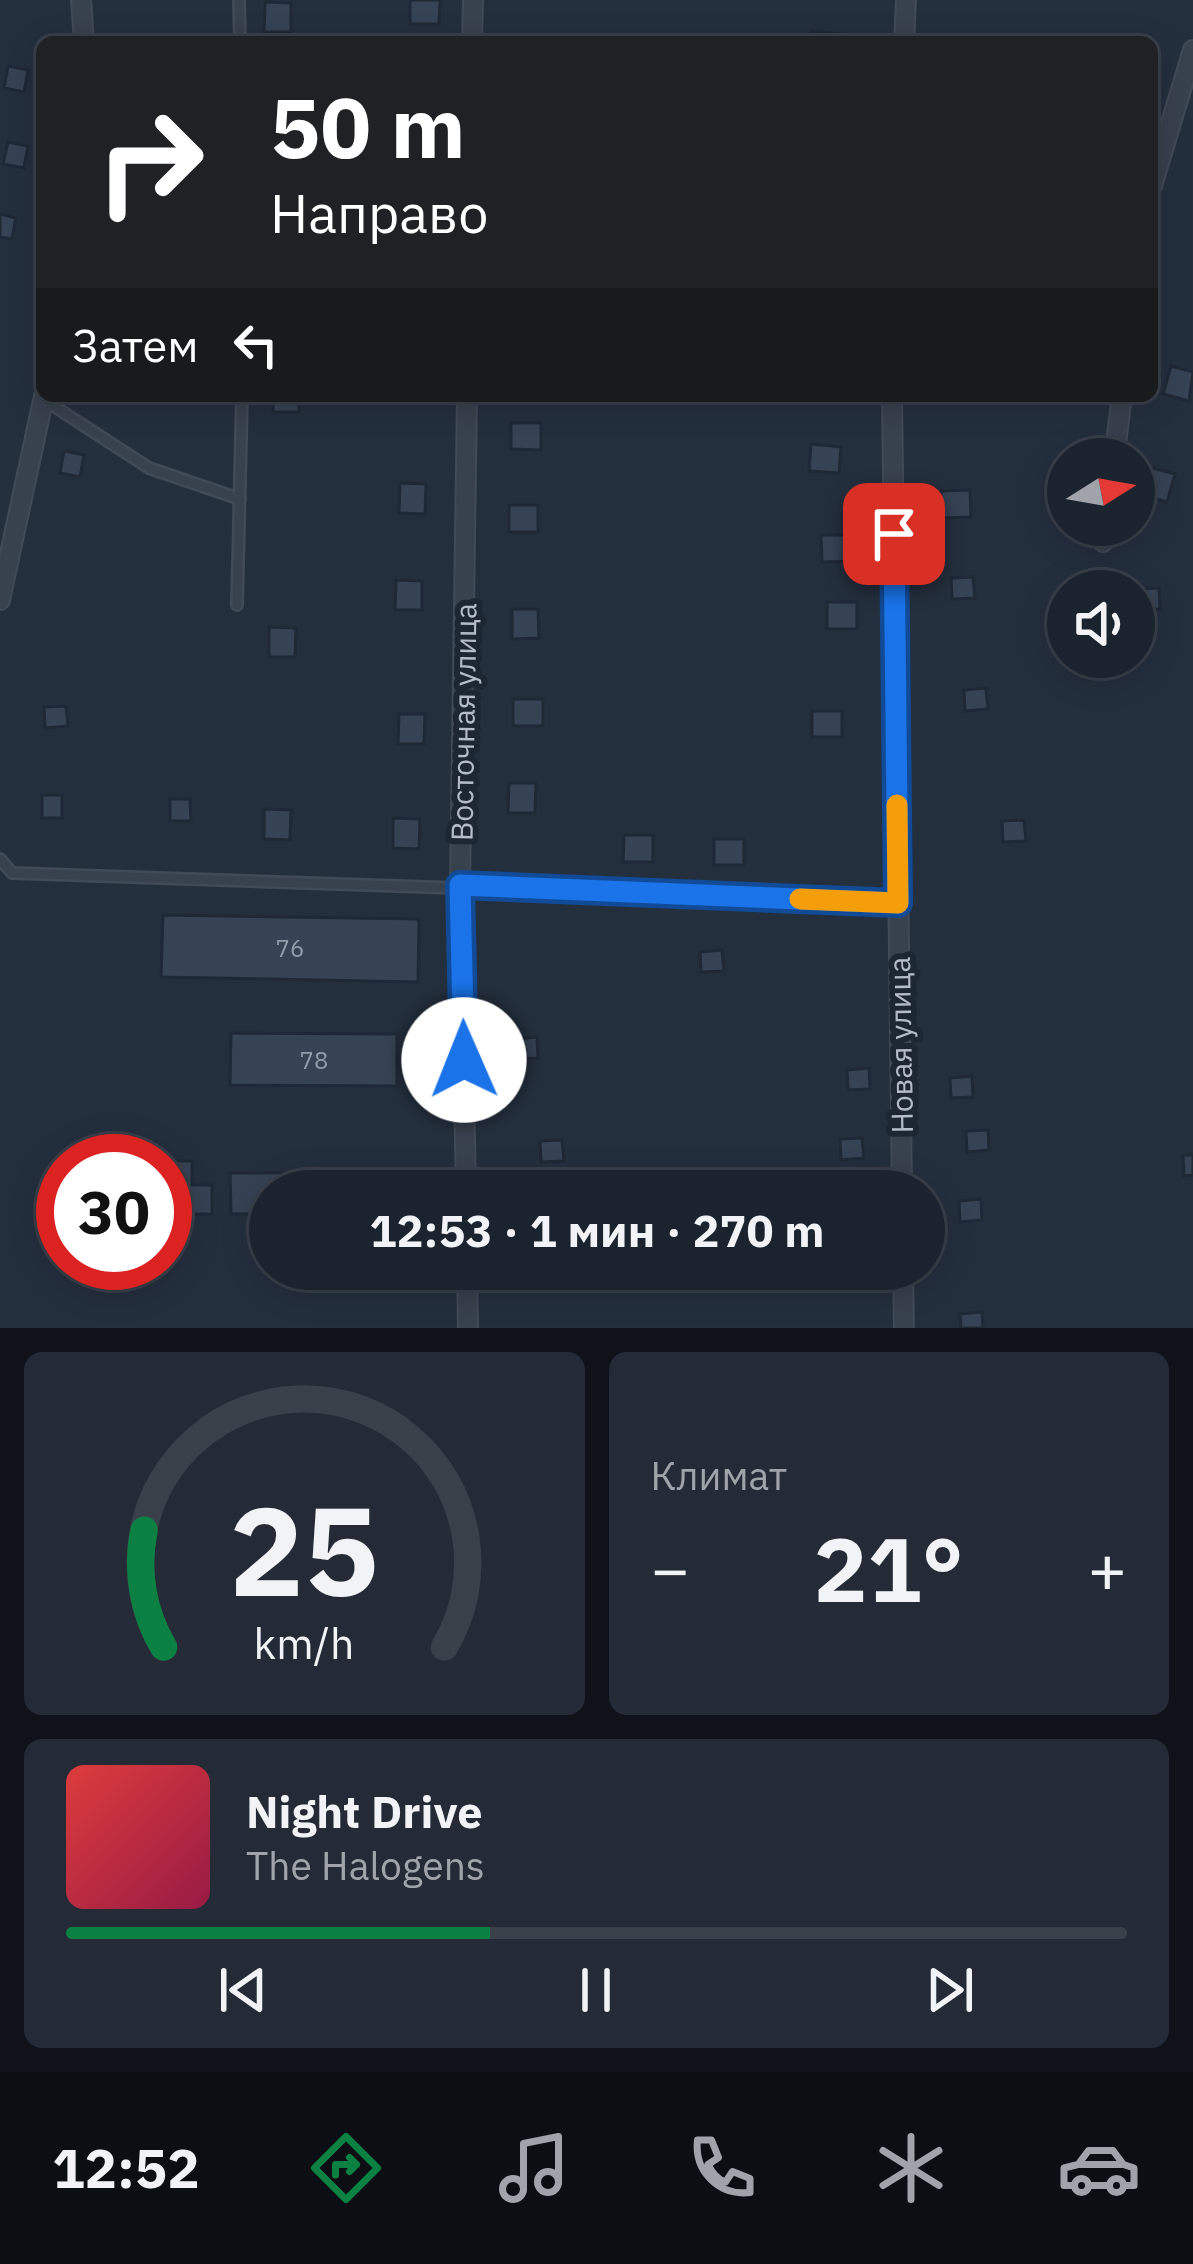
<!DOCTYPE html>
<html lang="ru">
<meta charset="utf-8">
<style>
:root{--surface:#1b232e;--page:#242b36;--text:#f1f3f6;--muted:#a0a4aa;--line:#39404a;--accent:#0b8043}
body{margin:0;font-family:"IBM Plex Sans",sans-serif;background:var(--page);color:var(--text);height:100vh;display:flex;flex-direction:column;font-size:45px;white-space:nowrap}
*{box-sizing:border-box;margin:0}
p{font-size:39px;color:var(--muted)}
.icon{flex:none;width:66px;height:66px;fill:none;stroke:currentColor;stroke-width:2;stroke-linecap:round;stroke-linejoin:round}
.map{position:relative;height:1328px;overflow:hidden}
.sheet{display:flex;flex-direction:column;gap:24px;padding:24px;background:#0f1319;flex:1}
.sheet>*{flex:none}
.hud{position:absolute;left:36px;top:36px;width:1122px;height:366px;border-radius:18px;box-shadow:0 6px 30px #0003,0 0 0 3px var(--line);background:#202124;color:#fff;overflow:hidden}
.needle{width:78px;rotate:79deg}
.buttons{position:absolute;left:1047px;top:438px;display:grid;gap:24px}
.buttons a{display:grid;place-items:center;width:108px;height:108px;border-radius:50%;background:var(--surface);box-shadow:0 6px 30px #0003,0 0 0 3px var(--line);font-size:60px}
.speed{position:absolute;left:36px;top:1134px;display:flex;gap:24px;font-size:60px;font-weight:700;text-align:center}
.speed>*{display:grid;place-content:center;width:156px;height:156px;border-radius:50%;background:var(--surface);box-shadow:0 6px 30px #0003,0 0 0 3px var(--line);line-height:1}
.speed .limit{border:18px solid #d22;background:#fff;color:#111}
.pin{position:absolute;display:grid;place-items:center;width:102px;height:102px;color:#fff;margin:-51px;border-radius:24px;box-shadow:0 6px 18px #0006}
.me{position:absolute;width:132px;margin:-66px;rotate:359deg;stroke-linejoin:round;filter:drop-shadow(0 0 9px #0008)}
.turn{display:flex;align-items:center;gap:42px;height:252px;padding:0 36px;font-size:54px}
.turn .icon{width:156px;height:156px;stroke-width:2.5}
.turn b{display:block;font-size:84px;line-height:102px}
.then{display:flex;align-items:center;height:114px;padding:0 36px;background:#0003;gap:24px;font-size:45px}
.big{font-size:90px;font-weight:700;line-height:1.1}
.sheet .card{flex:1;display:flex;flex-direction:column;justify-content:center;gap:18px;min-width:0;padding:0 42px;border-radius:18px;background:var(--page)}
.sheet .dial{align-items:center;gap:0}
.dial svg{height:312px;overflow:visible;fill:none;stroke:var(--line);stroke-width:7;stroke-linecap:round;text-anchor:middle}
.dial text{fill:var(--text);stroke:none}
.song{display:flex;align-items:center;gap:36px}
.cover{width:144px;height:144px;border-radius:18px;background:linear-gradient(135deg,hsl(0 70% 55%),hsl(340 70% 35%))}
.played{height:12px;border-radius:6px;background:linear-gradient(90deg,var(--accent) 40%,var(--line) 40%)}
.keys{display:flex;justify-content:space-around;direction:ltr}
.heat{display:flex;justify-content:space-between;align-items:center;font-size:66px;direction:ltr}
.sheet .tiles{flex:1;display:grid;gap:24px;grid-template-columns:1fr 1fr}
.card:last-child{grid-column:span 2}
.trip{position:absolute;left:249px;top:1170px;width:696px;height:120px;border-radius:60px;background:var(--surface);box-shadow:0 6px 30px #0003,0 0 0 3px var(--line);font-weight:700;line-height:120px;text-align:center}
.tab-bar{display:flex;height:192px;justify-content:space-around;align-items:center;background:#0b0e12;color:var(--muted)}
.tab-bar .icon{width:84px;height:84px}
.tab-bar .on{color:var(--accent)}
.tab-bar b{font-size:54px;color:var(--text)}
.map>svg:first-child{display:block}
</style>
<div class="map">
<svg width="1193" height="1328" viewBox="0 0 1193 1328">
<rect width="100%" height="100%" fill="#242f3e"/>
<!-- building -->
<path fill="#364354" stroke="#1f2835" stroke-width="3" d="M410,0H440L439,24H410Z
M265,2L291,3V32H264Z
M811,31L841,34L840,42H811Z
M8,66L28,70L24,92L4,88Z
M8,142L28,146L24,168L3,164Z
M0,214L16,218L12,239L0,237Z
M1171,366L1193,372L1189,401L1163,394Z
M273,396H299V412H273Z
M511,423H541V450L511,449Z
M811,444L841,447L839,473L809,471Z
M64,451L84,455L80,477L60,473Z
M1149,467L1175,474L1167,502L1141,495Z
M400,483L426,484L425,514L399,513Z
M970,490L971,517L942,518L941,491Z
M509,505H538V532H509Z
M821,535H851V561L822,562Z
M973,577L975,598L952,599L951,578Z
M396,580L422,581V610H395Z
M1159,588L1160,609L1138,610L1136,589Z
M827,602H857V629H827Z
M512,609H538L539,638L512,639Z
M269,627L296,628L295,657H269Z
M986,688L988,709L965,711L964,690Z
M513,699H543V726H513Z
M66,706L68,726L45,728L44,707Z
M812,711H842V737H812Z
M399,714H425L424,744H398Z
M509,783H536L535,813H508Z
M42,795H62V818H42Z
M170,799H190L191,821H170Z
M264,809L291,810L290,840L264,839Z
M393,818L420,819L419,849L393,848Z
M1024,820L1026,841L1003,842L1002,821Z
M624,835H653V862H623Z
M714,839H744V865H714Z
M163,915L419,919L418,982L161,977Z
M722,950L724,971L701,972L700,952Z
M231,1033L397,1034V1086L230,1085Z
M537,1037L538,1058L516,1059L515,1039Z
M869,1068L870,1089L848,1090L847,1070Z
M972,1076L973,1097L951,1098L950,1078Z
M988,1130L989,1150L967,1152L966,1131Z
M862,1138L864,1158L841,1160L840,1139Z
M562,1140L564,1161L541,1162L540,1141Z
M1183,1155H1193V1175L1184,1176Z
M171,1161H192V1185H212V1214H170Z
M230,1173H411V1191H270V1214H231Z
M981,1199L982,1220L960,1222L959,1201Z
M836,1269H858L859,1277L837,1278Z
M982,1312L983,1328H961L960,1314Z"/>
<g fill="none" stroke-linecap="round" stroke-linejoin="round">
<defs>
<path id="lane" d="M239,0L240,42
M43,399L149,468L240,499
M237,605L242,396
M0,859L12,873L898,903"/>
<path id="street" d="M81,0L84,42
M472,42L473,0
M904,42L906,0
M1152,186L1193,50
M892,396L902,1191
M1114,459L1122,396
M1103,542L1105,525
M0,600L44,396
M466,1191L460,885L467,396
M467,1269L468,1328
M903,1269L904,1328"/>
</defs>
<!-- lane casing -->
<use href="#lane" stroke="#414a57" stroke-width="14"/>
<!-- street casing -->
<use href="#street" stroke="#414a57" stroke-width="22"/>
<!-- lane -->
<use href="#lane" stroke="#38414e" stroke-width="9"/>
<!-- street -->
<use href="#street" stroke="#38414e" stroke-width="18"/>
</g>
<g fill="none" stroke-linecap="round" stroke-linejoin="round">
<defs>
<path id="route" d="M464,1060L460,885L898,903L894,534"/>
</defs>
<!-- route casing -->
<use href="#route" stroke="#114b97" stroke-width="30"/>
<!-- route -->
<use href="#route" stroke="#1a73e8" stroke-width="21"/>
<!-- slow -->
<path stroke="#f59e0b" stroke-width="21" d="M800,899L898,903L897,805"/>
</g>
<g text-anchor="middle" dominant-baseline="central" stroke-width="12" stroke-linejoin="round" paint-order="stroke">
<!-- number labels -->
<g font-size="24" fill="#929caa">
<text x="290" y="948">76</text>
<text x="314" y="1060">78</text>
</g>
<!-- street labels -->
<g font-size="30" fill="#b4bcc9" stroke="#1d2633">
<text transform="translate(463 722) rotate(-89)">Восточная улица</text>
<text transform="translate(900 1045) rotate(-91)">Новая улица</text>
</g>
</g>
</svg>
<div class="buttons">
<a><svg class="needle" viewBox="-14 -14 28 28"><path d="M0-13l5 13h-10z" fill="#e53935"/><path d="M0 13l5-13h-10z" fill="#a0a4aa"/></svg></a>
<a><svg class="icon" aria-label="sound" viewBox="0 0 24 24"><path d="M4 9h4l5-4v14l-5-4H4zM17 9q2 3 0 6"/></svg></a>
</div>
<div class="speed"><div class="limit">30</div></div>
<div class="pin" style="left:894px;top:534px;background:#d93025"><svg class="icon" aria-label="arrive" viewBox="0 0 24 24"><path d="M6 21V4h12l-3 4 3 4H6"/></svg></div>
<svg class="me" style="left:464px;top:1060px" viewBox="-20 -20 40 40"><circle r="19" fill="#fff"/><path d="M0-13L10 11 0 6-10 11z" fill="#1a73e8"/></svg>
<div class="trip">12:53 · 1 мин · 270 m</div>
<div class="hud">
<div class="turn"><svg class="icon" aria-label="right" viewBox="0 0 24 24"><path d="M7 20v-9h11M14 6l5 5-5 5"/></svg><div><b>50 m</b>Направо</div></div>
<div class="then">Затем<svg class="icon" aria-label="left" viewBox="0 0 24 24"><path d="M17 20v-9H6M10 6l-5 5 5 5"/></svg></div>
</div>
</div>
<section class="sheet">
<div class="tiles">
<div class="card dial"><svg viewBox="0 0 100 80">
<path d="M14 69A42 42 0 1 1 86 69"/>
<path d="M14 69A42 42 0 0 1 9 39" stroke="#0b8043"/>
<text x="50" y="56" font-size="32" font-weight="700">25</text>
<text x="50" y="72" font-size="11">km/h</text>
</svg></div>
<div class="card"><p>Климат</p>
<div class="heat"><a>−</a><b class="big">21°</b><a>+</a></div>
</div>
<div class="card">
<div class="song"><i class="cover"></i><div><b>Night Drive</b><p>The Halogens</p></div></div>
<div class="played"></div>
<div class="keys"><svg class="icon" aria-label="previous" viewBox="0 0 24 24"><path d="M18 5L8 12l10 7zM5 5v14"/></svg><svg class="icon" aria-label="pause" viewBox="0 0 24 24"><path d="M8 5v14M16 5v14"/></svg><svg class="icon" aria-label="next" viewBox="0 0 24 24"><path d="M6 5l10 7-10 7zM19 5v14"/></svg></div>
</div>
</div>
</section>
<nav class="tab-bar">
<b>12:52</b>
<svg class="icon on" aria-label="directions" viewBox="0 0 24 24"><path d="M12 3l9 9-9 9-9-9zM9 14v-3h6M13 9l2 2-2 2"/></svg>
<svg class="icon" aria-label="music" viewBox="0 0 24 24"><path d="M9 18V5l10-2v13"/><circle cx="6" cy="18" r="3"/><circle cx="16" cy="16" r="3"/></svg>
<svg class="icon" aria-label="phone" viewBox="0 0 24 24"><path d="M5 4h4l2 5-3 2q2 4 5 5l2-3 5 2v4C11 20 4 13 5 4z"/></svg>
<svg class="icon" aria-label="climate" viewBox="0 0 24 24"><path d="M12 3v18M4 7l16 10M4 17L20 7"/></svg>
<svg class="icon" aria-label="car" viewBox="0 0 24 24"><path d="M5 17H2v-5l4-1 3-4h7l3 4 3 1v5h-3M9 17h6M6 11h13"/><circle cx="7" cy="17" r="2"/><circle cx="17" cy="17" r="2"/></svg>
</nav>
